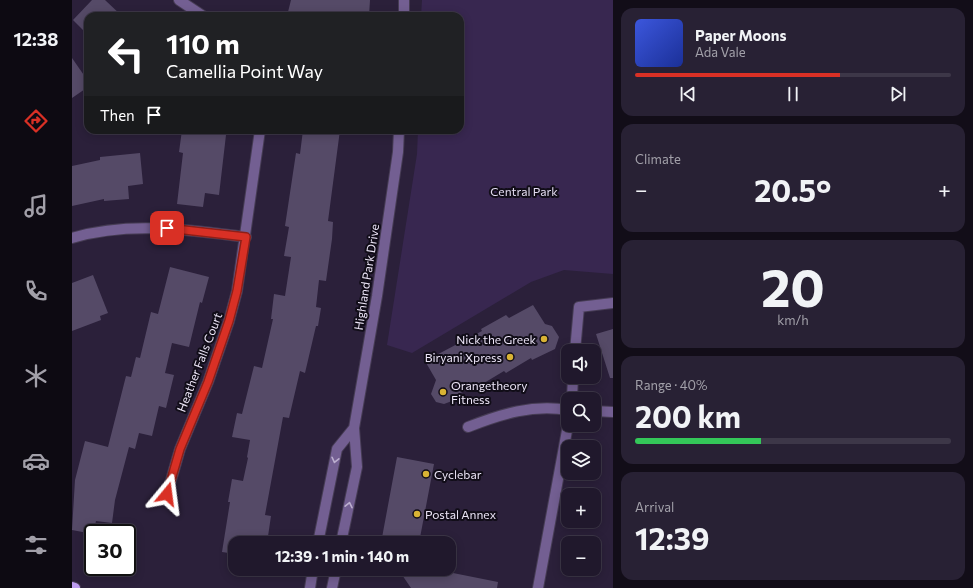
<!DOCTYPE html>
<meta charset="utf-8">
<style>
:root{--surface:#20182c;--page:#282134;--text:#f1f3f6;--muted:#a2a0a9;--line:#3d3748;--accent:#d93025}
body{margin:0;font-family:Commissioner,sans-serif;background:var(--page);color:var(--text);height:100vh;display:flex;flex-direction:column;font-size:15px;white-space:nowrap}
*{box-sizing:border-box;margin:0}
p{font-size:13px;color:var(--muted)}
.icon{flex:none;width:22px;height:22px;fill:none;stroke:currentColor;stroke-width:2;stroke-linecap:round;stroke-linejoin:round}
.map{position:relative;flex:1;overflow:hidden}
.details{display:flex;flex-direction:column;gap:8px;padding:8px;background:#120d18;width:360px}
.details>*{flex:none}
.guide{position:absolute;left:12px;top:12px;width:380px;height:122px;border-radius:12px;box-shadow:0 2px 10px #0003,0 0 0 1px var(--line);background:#202124;color:#fff;overflow:hidden}
.fabs{position:absolute;left:489px;top:344px;display:grid;gap:8px}
.fabs a{display:grid;place-items:center;width:40px;height:40px;border-radius:8px;background:var(--surface);box-shadow:0 2px 10px #0003,0 0 0 1px var(--line);font-size:20px}
.speed{position:absolute;left:12px;top:524px;display:flex;gap:8px;font-size:20px;font-weight:700;text-align:center}
.speed>*{display:grid;place-content:center;width:52px;height:52px;border-radius:50%;background:var(--surface);box-shadow:0 2px 10px #0003,0 0 0 1px var(--line);line-height:1}
.speed .limit{border:2px solid #111;border-radius:6px;background:#fff;color:#111}
.pin{position:absolute;display:grid;place-items:center;width:34px;height:34px;color:#fff;margin:-17px;border-radius:8px;box-shadow:0 2px 6px #0006}
.me{position:absolute;width:44px;margin:-22px;rotate:16deg;stroke-linejoin:round;filter:drop-shadow(0 0 3px #0008)}
.turn{display:flex;align-items:center;gap:14px;height:84px;padding:0 16px;font-size:18px}
.turn .icon{width:52px;height:52px;stroke-width:2.5}
.turn b{display:block;font-size:28px;line-height:34px}
.then{display:flex;align-items:center;height:38px;padding:0 16px;background:#0003;gap:8px;font-size:15px}
.big{font-size:30px;font-weight:700;line-height:1.1}
.details .card{flex:1;display:flex;flex-direction:column;justify-content:center;gap:6px;min-width:0;padding:0 14px;border-radius:12px;background:var(--page)}
.details .dial{align-items:center;gap:0}
.dial b{font-size:52px;line-height:1}
.song{display:flex;align-items:center;gap:12px}
.cover{width:48px;height:48px;border-radius:6px;background:linear-gradient(135deg,hsl(230 70% 55%),hsl(230 70% 35%))}
.played{height:4px;border-radius:2px;background:linear-gradient(90deg,var(--accent) 65%,var(--line) 65%)}
.keys{display:flex;justify-content:space-around;direction:ltr}
.heat{display:flex;justify-content:space-between;align-items:center;font-size:22px;direction:ltr}
.charge{height:6px;border-radius:3px;background:linear-gradient(90deg,#34c759 40%,var(--line) 0)}
.trip{position:absolute;left:156px;top:536px;width:228px;height:40px;border-radius:12px;background:var(--surface);box-shadow:0 2px 10px #0003,0 0 0 1px var(--line);font-weight:700;line-height:40px;text-align:center}
main{display:flex;flex:1;min-height:0}
.tabs{display:flex;flex-direction:column;width:72px;justify-content:space-around;align-items:center;background:#0d0a12;color:var(--muted)}
.tabs .icon{width:28px;height:28px}
.tabs .current{color:var(--accent)}
.tabs b{font-size:18px;color:var(--text)}
.map>svg:first-child{display:block}
</style>
<main>
<nav class="tabs">
<b>12:38</b>
<svg class="icon current" aria-label="directions" viewBox="0 0 24 24"><path d="M12 3l9 9-9 9-9-9zM9 14v-3h6M13 9l2 2-2 2"/></svg>
<svg class="icon" aria-label="music" viewBox="0 0 24 24"><path d="M9 18V5l10-2v13"/><circle cx="6" cy="18" r="3"/><circle cx="16" cy="16" r="3"/></svg>
<svg class="icon" aria-label="phone" viewBox="0 0 24 24"><path d="M5 4h4l2 5-3 2q2 4 5 5l2-3 5 2v4C11 20 4 13 5 4z"/></svg>
<svg class="icon" aria-label="climate" viewBox="0 0 24 24"><path d="M12 3v18M4 7l16 10M4 17L20 7"/></svg>
<svg class="icon" aria-label="car" viewBox="0 0 24 24"><path d="M5 17H2v-5l4-1 3-4h7l3 4 3 1v5h-3M9 17h6M6 11h13"/><circle cx="7" cy="17" r="2"/><circle cx="17" cy="17" r="2"/></svg>
<svg class="icon" aria-label="filters" viewBox="0 0 24 24"><path d="M4 7h16M4 17h16"/><circle cx="9" cy="7" r="2"/><circle cx="15" cy="17" r="2"/></svg>
</nav>
<div class="map">
<svg width="541" height="588" viewBox="0 0 541 588">
<rect width="100%" height="100%" fill="#2b203a"/>
<!-- green -->
<path fill="#382750" d="M350,0H541V274L492,270L459,282L340,353L315,345L345,154L346,130H388V16H349Z"/>
<!-- building -->
<path fill="#554a67" d="M20,0H33L50,16H16V35L1,20Z
M219,0H298L297,16H215Z
M0,58L16,81V87L0,98Z
M110,130H140V132L154,135L147,195L133,193L131,207L105,204L111,153L107,152Z
M231,130H268L256,221L261,222L260,239L254,281L247,280L244,307L249,308L246,326H244L233,373L228,371L217,418L211,417L193,515L199,516L195,543H163V554L150,552L158,502H156L160,479L171,481L176,458L175,457L178,440L160,437L165,413L170,414L182,366L190,368L201,319H199L202,294L213,296L219,257L212,256L217,227L213,226L224,153L228,154Z
M68,153L71,184L56,186L57,199L32,201V199L0,206V166L28,160V157Z
M98,267L137,277L130,303L128,302L117,347L100,343L93,373L102,375L94,408L87,406L80,436L67,433L63,449L57,447L43,500L40,523L24,521L21,534L0,530L3,480L13,441L36,447L54,376L59,377L64,357L68,358L79,312L86,314Z
M21,275L36,313L28,316L29,320L0,331V283Z
M461,305L473,324L480,326L487,337L483,349L460,360L459,358L434,373L432,371L407,386L406,384L381,397L380,401L372,404L364,402L359,394L364,380L353,361L410,331L409,329L434,315L437,318Z
M541,329V378H538L524,334Z
M325,457L362,464L347,543H309Z
M326,569H361L426,582L425,588H339Z"/>
<g fill="none" stroke-linecap="round" stroke-linejoin="round">
<defs>
<path id="minor" d="M107,0L131,16
M332,16V0
M0,238C57,221 116,230 174,237
M503,351L507,307L541,303
M500,399L501,377
M522,411L541,412
M396,427C429,414 461,404 496,410
M95,494L108,449L136,382L157,321L165,291L188,130
M246,543L265,449L282,428
M269,543L285,467L282,428L305,296L326,152L327,130
M238,588L241,569
M260,588L264,569
M466,588L496,425"/>
<path id="major" d="M0,587L3,588"/>
</defs>
<!-- minor casing -->
<use href="#minor" stroke="#463c54" stroke-width="12"/>
<!-- major casing -->
<use href="#major" stroke="#463c54" stroke-width="12"/>
<!-- minor -->
<use href="#minor" stroke="#735f92" stroke-width="10"/>
<!-- major -->
<use href="#major" stroke="#bd9cf0" stroke-width="10"/>
</g>
<!-- one-way arrows -->
<defs><path id="oneway-chevron" d="M-2-3.5L2.5 0L-2 3.5" fill="none" stroke-width="1.6" stroke-linecap="round" stroke-linejoin="round"/></defs>
<g stroke="#bcafcf">
<use href="#oneway-chevron" transform="translate(263 460) rotate(103)"/>
<use href="#oneway-chevron" transform="translate(277 505) rotate(-78)"/>
</g>
<g fill="none" stroke-linecap="round" stroke-linejoin="round">
<defs>
<path id="route" d="M95,228L174,237L165,291L157,321L136,382L108,449L95,494"/>
</defs>
<!-- route casing -->
<use href="#route" stroke="#8d1f18" stroke-width="10"/>
<!-- route -->
<use href="#route" stroke="#d93025" stroke-width="7"/>
</g>
<!-- markers -->
<g fill="#d9b334" stroke="#110d18" stroke-width="1.5">
<circle cx="472" cy="339" r="4"/>
<circle cx="438" cy="357" r="4"/>
<circle cx="371" cy="392" r="4"/>
<circle cx="354" cy="474" r="4"/>
<circle cx="345" cy="514" r="4"/>
</g>
<g text-anchor="middle" dominant-baseline="central" stroke-width="4" stroke-linejoin="round" paint-order="stroke">
<!-- park labels -->
<g font-size="12" fill="#e5def3" stroke="#110d18">
<text x="452" y="191">Central Park</text>
</g>
<!-- street labels -->
<g font-size="12" fill="#ece5f7" stroke="#110d18">
<text transform="translate(294 277) rotate(-81)">Highland Park Drive</text>
<text transform="translate(127 362) rotate(-69)">Heather Falls Court</text>
</g>
<!-- poi labels -->
<g font-size="12" fill="#ece5f7" stroke="#110d18" text-anchor="start">
<text x="464" y="339" text-anchor="end">Nick the Greek</text>
<text x="430" y="357" text-anchor="end">Biryani Xpress</text>
<text x="379" y="385">Orangetheory<tspan x="379" dy="14">Fitness</tspan></text>
<text x="362" y="474">Cyclebar</text>
<text x="353" y="514">Postal Annex</text>
</g>
</g>
</svg>
<div class="fabs">
<a><svg class="icon" aria-label="sound" viewBox="0 0 24 24"><path d="M4 9h4l5-4v14l-5-4H4zM17 9q2 3 0 6"/></svg></a>
<a><svg class="icon" aria-label="search" viewBox="0 0 24 24"><circle cx="10" cy="10" r="6"/><path d="M15 15l6 6"/></svg></a>
<a><svg class="icon" aria-label="layers" viewBox="0 0 24 24"><path d="M12 4l9 5-9 5-9-5zM3 14l9 5 9-5"/></svg></a>
<a>+</a>
<a>−</a>
</div>
<div class="speed"><div class="limit">30</div></div>
<div class="pin" style="left:95px;top:228px;background:#d93025"><svg class="icon" aria-label="arrive" viewBox="0 0 24 24"><path d="M6 21V4h12l-3 4 3 4H6"/></svg></div>
<svg class="me" style="left:95px;top:494px" viewBox="-20 -20 40 40"><path d="M0-17L14 15 0 8-14 15z" fill="#d93025" stroke="#fff" stroke-width="4"/></svg>
<div class="trip">12:39 · 1 min · 140 m</div>
<div class="guide">
<div class="turn"><svg class="icon" aria-label="left" viewBox="0 0 24 24"><path d="M17 20v-9H6M10 6l-5 5 5 5"/></svg><div><b>110 m</b>Camellia Point Way</div></div>
<div class="then">Then<svg class="icon" aria-label="arrive" viewBox="0 0 24 24"><path d="M6 21V4h12l-3 4 3 4H6"/></svg></div>
</div>
</div>
<section class="details">
<div class="card">
<div class="song"><i class="cover"></i><div><b>Paper Moons</b><p>Ada Vale</p></div></div>
<div class="played"></div>
<div class="keys"><svg class="icon" aria-label="previous" viewBox="0 0 24 24"><path d="M18 5L8 12l10 7zM5 5v14"/></svg><svg class="icon" aria-label="pause" viewBox="0 0 24 24"><path d="M8 5v14M16 5v14"/></svg><svg class="icon" aria-label="next" viewBox="0 0 24 24"><path d="M6 5l10 7-10 7zM19 5v14"/></svg></div>
</div>
<div class="card"><p>Climate</p>
<div class="heat"><a>−</a><b class="big">20.5°</b><a>+</a></div>
</div>
<div class="card dial"><b>20</b><p>km/h</p></div>
<div class="card"><p>Range · 40%</p><b class="big">200 km</b><div class="charge"></div></div>
<div class="card"><p>Arrival</p><b class="big">12:39</b></div>
</section>
</main>
